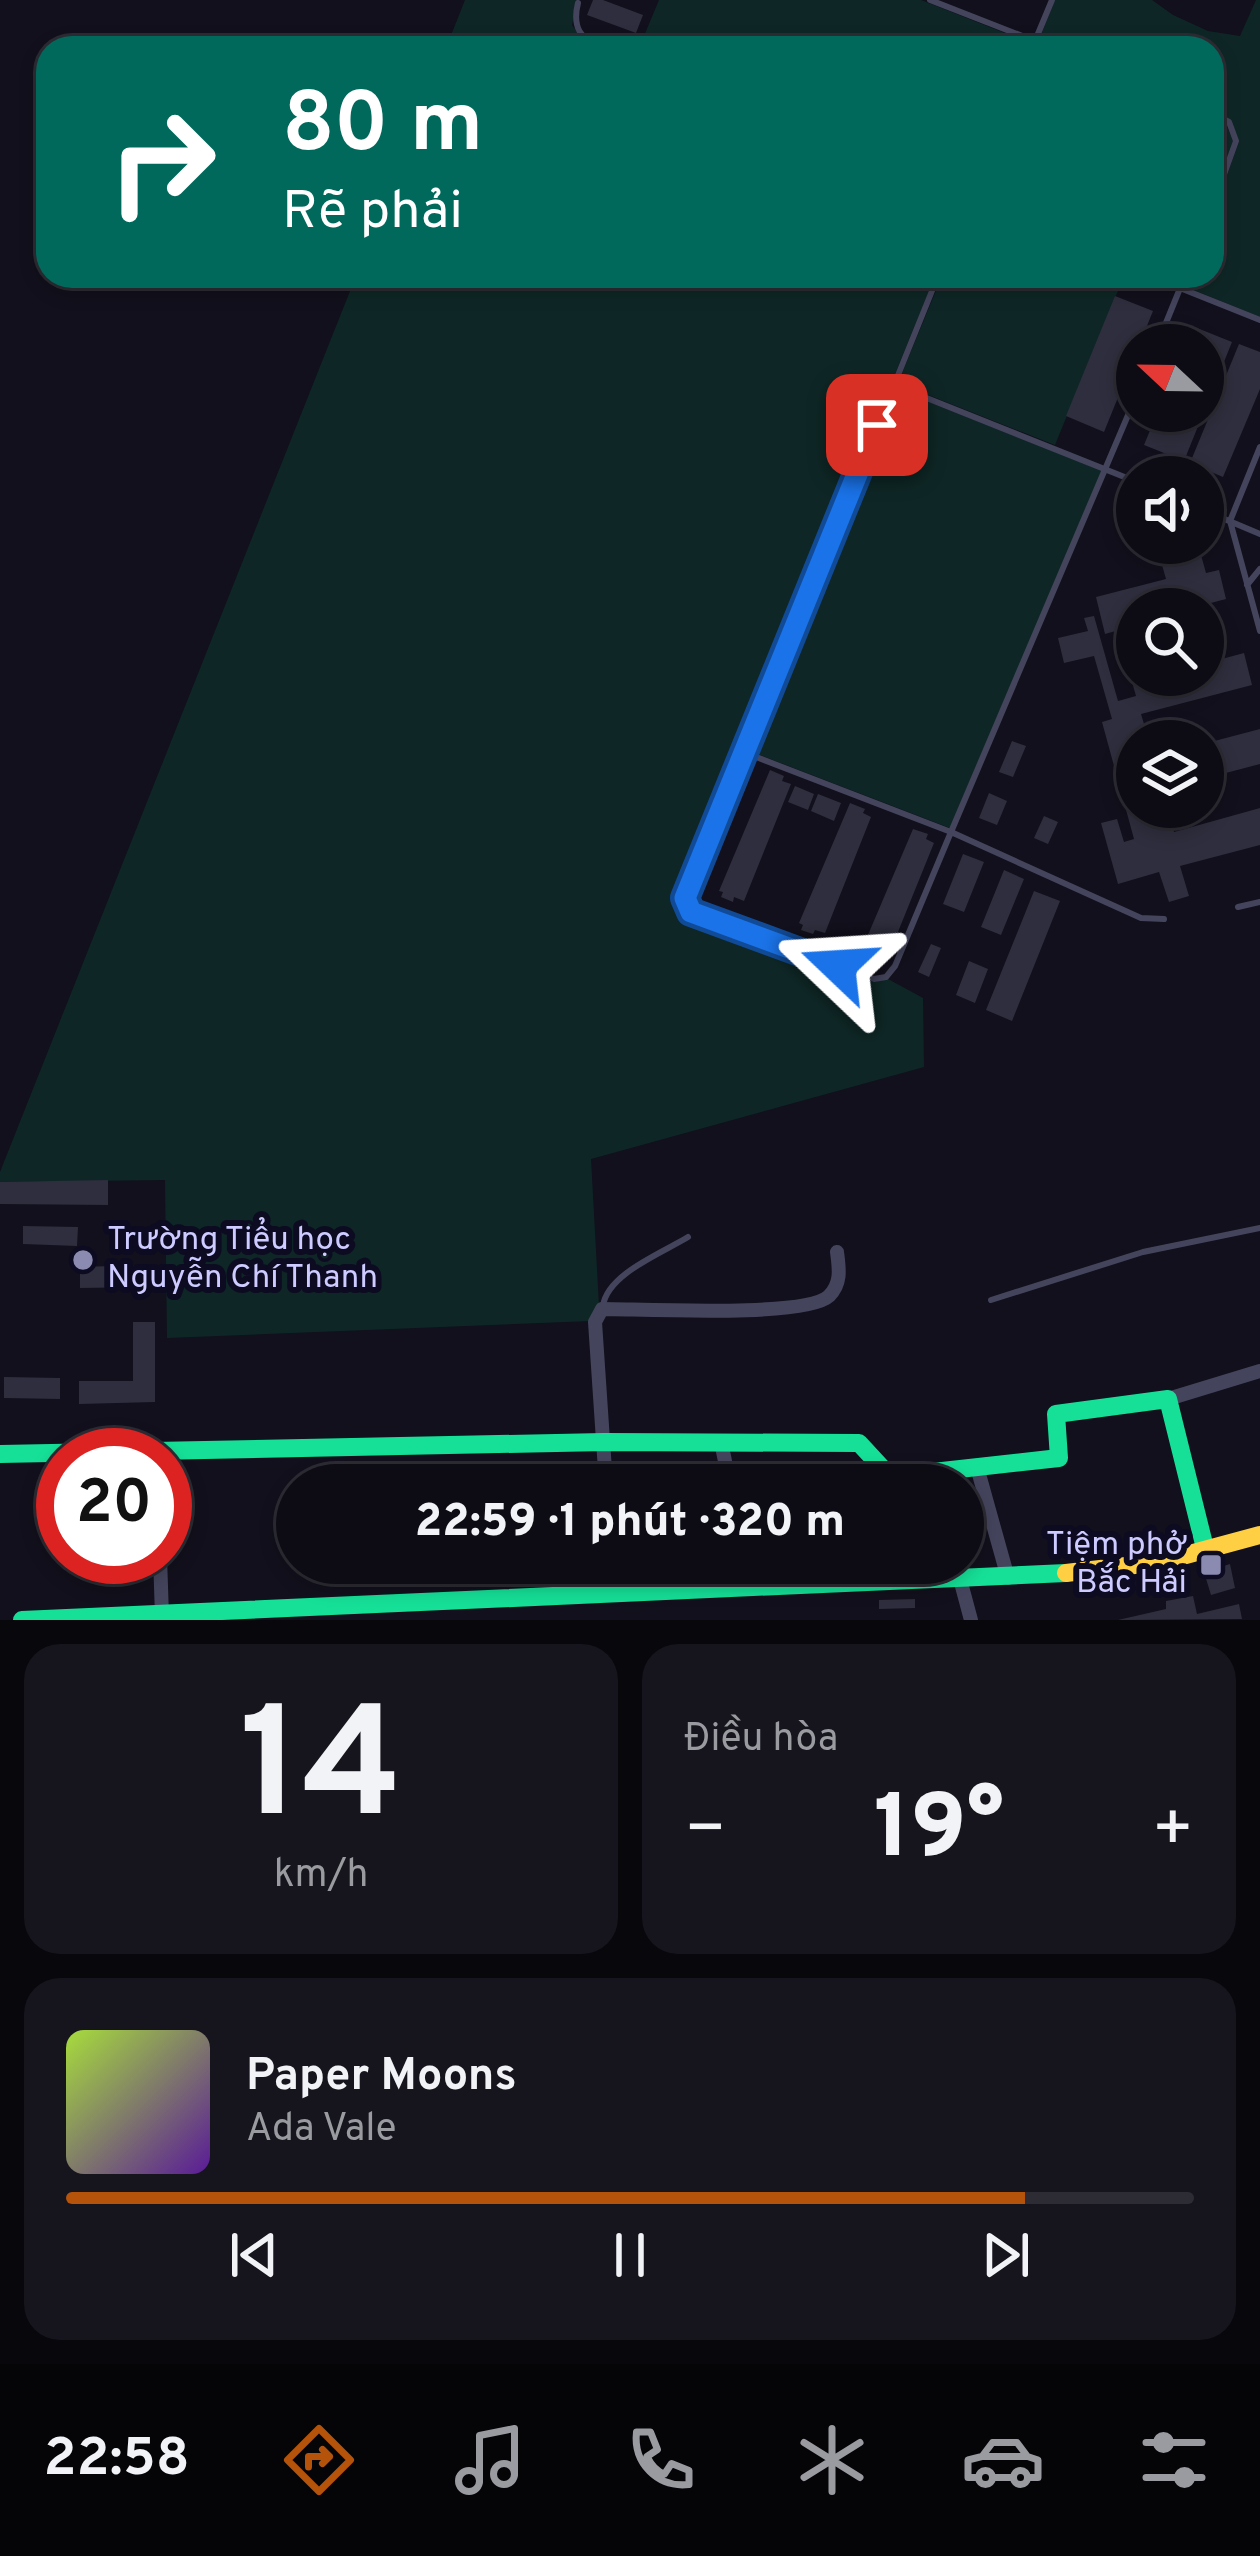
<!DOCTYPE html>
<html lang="vi">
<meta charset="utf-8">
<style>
:root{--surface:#0d0c15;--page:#16151e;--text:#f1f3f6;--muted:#9a9ba0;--line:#2d2c34;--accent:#b45309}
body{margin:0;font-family:Overpass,sans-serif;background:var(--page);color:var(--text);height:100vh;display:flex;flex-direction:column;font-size:45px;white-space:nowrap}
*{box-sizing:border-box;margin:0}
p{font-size:39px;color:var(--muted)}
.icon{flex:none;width:66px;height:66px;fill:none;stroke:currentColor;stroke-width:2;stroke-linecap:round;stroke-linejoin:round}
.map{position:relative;height:1620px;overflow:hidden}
.sheet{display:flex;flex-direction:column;gap:24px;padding:24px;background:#07070c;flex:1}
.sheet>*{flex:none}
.banner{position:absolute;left:36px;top:36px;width:1188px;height:252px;border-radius:36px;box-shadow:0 6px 18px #0003,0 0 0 3px var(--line);background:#00695c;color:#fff;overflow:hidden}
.needle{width:78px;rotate:292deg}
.fabs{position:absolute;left:1116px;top:324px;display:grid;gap:24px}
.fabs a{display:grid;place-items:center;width:108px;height:108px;border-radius:50%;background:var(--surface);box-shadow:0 6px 18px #0003,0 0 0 3px var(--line);font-size:60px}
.speed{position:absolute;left:36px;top:1428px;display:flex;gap:24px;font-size:60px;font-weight:700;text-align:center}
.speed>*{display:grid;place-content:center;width:156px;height:156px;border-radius:50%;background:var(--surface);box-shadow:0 6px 18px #0003,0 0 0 3px var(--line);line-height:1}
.speed .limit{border:18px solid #d22;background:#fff;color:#111}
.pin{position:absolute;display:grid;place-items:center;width:102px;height:102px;color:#fff;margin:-51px;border-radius:24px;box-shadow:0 6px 18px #0006}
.me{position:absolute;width:132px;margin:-66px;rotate:290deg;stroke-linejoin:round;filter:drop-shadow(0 0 9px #0008)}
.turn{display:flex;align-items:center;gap:42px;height:252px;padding:0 48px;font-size:54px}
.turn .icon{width:156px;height:156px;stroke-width:2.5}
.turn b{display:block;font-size:84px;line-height:102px}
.big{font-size:90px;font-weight:800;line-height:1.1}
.sheet .card{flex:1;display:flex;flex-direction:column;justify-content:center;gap:18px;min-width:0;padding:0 42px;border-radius:36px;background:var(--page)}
.sheet .dial{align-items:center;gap:0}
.dial b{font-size:156px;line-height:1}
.song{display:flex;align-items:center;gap:36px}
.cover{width:144px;height:144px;border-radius:18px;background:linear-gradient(135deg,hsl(80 70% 55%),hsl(270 70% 35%))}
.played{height:12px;border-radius:6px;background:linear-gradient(90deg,var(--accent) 85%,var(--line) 85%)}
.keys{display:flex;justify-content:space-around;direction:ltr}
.heat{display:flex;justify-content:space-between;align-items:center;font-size:66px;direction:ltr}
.sheet .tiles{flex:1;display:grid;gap:24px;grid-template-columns:1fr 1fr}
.card:last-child{grid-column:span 2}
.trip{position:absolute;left:276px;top:1464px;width:708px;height:120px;border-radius:60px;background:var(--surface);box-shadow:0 6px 18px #0003,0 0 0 3px var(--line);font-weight:800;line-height:120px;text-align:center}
.dock{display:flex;height:192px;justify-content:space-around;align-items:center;background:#050508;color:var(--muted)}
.dock .icon{width:84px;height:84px}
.dock .on{color:var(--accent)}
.dock b{font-size:54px;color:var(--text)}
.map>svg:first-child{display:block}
</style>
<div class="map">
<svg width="1260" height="1620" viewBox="0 0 1260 1620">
<rect width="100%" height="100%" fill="#11101c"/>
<!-- green -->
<path fill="#0e2726" d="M465,0H577L572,25L586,44L594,48H446Z
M659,0H921L1030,43L1028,48H639Z
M1055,0H1152L1173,15L1208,31L1240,36L1256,0H1260V317L1184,286L1188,276H1212V216L1239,142L1230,120L1212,109V48H1060L1039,40Z
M1212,116L1226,124L1233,141L1212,199Z
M356,276H935L682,897L689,914L873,982L888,979L923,998L924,1067L591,1159L599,1306L591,1321L167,1338L165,1180L0,1182V1172Z
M942,276H1124L1055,445L898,383Z
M896,389L1102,471L950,828L747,750Z"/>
<!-- building -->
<path fill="#2f2e3e" d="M593,0H603L643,15L636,33L587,15Z
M1115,296L1153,311L1104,432L1066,416Z
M1192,326L1232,342L1184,461L1144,445L1158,411H1203V345H1184Z
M1239,344L1260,352V389L1223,477L1190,463Z
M1201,555L1206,573L1219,570L1226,599L1188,609H1137V625L1105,634L1096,597L1166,579L1162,565Z
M1094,616L1118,701L1136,696L1132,682L1159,675H1203V664L1244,653L1252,685L1141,714L1149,741H1137V807H1167L1174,832L1260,808V845L1180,866L1189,896L1169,902L1159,872L1118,884L1101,823L1117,819L1124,842L1134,839L1102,722L1112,719L1094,656L1064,663L1058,638L1088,631L1084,618Z
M1260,729V764L1203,779V744Z
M1012,741L1026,746L1013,777L999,772Z
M770,770L784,776L782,781L791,784L744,901L734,897L733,902L721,897L723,892L719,891Z
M795,786L814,794L808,810L788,802Z
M989,793L1007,801L997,825L979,818Z
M818,794L841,803L834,821L811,811Z
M850,803L865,809L863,813L871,817L825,933L815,930L813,934L801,930L803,925L799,923Z
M1044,816L1058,822L1048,844L1034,838Z
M913,829L928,834L926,839L934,843L887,959L878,955L876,960L864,955L866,951L862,949Z
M963,854L984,862L964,912L943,904Z
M1004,870L1024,879L1001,935L981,927Z
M1034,891L1060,901L1012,1021L986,1010Z
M931,944L941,948L929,977L918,972Z
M969,961L988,969L975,1003L956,995Z
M859,984L872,988L865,1007L853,1002Z
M108,1180V1205L0,1204V1182Z
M23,1226L78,1227L77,1246L23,1244Z
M145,1265V1287L80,1288V1267Z
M133,1322H155V1402L79,1404V1381H133Z
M4,1377L60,1378V1399L4,1398Z
M1230,1564L1235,1588L1211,1595L1204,1572Z
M1193,1596L1197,1614L1239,1604L1242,1619L1118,1620L1166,1609V1601Z
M915,1599V1608L879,1609V1600Z"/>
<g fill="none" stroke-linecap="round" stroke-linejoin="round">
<!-- lane -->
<path stroke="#44455d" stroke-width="6" d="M930,0L1035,41L1052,0
M578,3C572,27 580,39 602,48
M1032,48L1035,41L1051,48
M1212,113L1229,122L1236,141L1212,208
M938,276L894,385L1137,482
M1150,276L1260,320
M1157,345L1185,276
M894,385L743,752L951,832L1137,394
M1260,447L1230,521L1260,631
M1203,510L1260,534
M1247,585L1260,569
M743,752L685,898L691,912L874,979L886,977L895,966L951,832L1141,918L1164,919
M1238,907L1260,902
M991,1300L1143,1252L1260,1228
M603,1306C607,1274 662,1253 688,1237"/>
<!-- street -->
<path stroke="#44455d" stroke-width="14" d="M1168,1399L1260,1371
M721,1442L730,1485
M977,1467L1008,1578
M606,1485L595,1322L602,1309C641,1309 806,1318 829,1296C842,1283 839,1268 837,1252
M160,1557L162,1616
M611,1563L613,1595
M747,1563L753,1588
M960,1579L971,1620"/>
<!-- fast -->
<path stroke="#16e098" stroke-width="18" d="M0,1454L604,1442L859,1443L884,1470L897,1476L1059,1458L1056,1414L1168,1399L1206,1552
M22,1620L1066,1573"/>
<!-- slow -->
<path stroke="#ffcf43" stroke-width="18" d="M1066,1573L1160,1562L1260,1535"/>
</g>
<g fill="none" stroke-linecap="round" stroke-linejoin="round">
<defs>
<path id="route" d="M838,966L691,912L685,898L877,425"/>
</defs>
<!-- route casing -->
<use href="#route" stroke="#114b97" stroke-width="30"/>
<!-- route -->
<use href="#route" stroke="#1a73e8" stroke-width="21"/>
</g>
<!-- markers -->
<g fill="#8b8ab0" stroke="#0d0b21" stroke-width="4.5">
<circle cx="83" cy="1260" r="12"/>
<rect x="1199" y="1553" width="24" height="24" rx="6"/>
</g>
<g text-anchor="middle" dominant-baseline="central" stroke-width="12" stroke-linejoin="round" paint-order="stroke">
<!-- poi labels -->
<g font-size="33" fill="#cdcbff" stroke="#0d0b21" text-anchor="start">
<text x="107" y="1241">Trường Tiểu học<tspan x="107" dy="38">Nguyễn Chí Thanh</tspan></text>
<text x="1187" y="1546" text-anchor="end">Tiệm phở<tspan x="1187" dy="38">Bắc Hải</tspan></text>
</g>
</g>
</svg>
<div class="fabs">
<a><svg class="needle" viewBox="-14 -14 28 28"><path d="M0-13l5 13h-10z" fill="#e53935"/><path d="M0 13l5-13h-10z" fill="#9a9ba0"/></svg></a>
<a><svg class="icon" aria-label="sound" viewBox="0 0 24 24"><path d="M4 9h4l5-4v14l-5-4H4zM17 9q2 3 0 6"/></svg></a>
<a><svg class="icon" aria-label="search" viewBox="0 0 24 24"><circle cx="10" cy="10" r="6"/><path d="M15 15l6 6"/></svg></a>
<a><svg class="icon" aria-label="layers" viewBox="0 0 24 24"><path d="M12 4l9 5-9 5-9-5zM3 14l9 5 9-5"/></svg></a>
</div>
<div class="speed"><div class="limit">20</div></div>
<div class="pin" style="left:877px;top:425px;background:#d93025"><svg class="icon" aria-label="arrive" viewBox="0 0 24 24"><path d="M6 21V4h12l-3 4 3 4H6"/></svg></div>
<svg class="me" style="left:838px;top:966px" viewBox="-20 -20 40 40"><path d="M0-17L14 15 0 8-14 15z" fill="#1a73e8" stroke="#fff" stroke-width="4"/></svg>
<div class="trip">22:59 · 1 phút · 320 m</div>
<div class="banner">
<div class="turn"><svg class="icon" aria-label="right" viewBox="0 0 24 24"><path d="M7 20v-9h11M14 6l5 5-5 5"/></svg><div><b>80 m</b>Rẽ phải</div></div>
</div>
</div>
<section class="sheet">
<div class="tiles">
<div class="card dial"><b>14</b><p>km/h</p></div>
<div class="card"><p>Điều hòa</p>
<div class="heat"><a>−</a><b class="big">19°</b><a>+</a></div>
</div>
<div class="card">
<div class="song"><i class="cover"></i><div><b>Paper Moons</b><p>Ada Vale</p></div></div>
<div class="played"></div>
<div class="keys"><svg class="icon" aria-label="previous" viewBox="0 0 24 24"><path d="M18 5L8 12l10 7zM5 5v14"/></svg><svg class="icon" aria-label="pause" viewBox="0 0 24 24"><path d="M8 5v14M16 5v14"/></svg><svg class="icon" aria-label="next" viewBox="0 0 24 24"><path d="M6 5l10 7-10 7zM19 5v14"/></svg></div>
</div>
</div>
</section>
<nav class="dock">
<b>22:58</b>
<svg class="icon on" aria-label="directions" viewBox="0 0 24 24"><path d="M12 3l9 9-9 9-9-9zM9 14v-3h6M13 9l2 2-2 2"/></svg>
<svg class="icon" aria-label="music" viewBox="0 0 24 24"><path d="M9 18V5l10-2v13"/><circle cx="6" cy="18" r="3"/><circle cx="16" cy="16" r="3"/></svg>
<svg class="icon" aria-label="phone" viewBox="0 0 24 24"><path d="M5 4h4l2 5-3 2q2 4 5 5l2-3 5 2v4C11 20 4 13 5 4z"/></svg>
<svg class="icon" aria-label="climate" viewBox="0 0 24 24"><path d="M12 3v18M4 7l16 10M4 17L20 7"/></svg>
<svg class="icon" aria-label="car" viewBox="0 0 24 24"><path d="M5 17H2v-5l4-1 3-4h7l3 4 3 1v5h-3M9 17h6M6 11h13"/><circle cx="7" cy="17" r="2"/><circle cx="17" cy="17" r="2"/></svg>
<svg class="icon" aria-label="filters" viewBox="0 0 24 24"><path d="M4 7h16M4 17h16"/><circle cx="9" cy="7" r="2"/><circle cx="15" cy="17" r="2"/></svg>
</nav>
